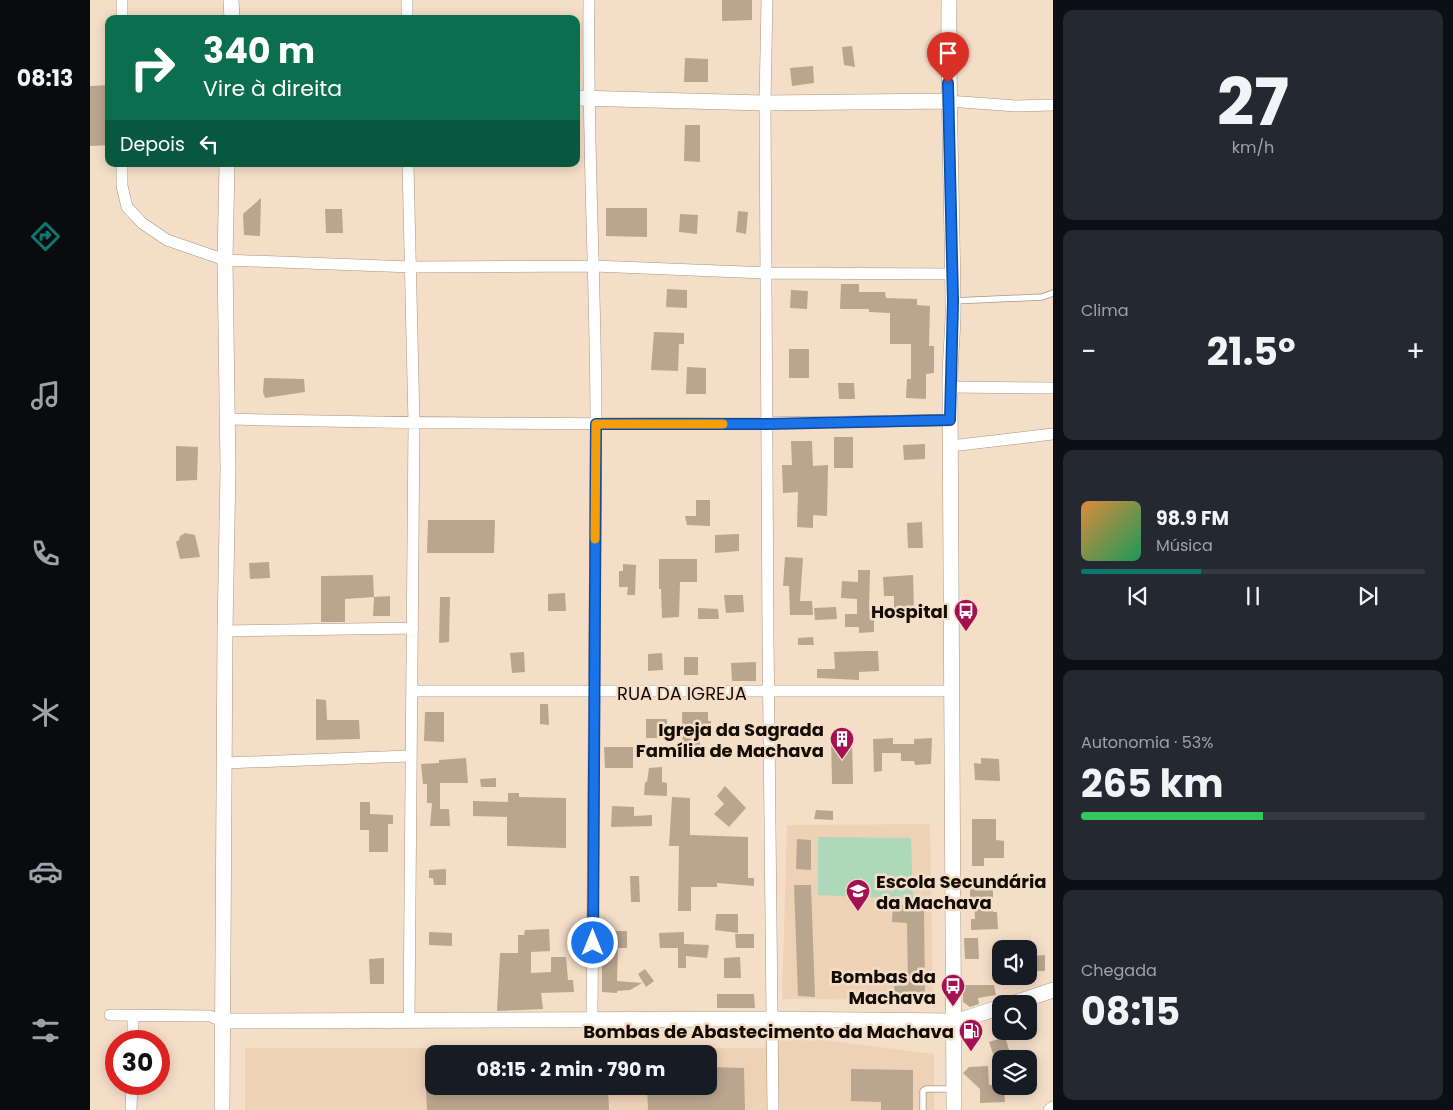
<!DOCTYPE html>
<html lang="pt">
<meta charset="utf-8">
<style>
:root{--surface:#171b24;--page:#242831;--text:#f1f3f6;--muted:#9ea1a6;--line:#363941;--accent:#0f766e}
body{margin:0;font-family:Poppins,sans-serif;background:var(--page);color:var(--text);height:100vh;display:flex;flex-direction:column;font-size:19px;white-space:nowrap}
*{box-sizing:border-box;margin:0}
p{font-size:16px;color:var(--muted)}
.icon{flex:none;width:28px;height:28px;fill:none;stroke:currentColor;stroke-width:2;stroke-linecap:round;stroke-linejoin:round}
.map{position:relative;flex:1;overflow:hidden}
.side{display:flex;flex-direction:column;gap:10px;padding:10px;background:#0d0f14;width:400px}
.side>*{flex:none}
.guide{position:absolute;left:15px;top:15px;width:475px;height:152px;border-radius:10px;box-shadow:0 2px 12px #0003;background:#0b6e4f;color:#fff;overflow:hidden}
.buttons{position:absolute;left:902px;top:940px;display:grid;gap:10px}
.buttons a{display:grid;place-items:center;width:45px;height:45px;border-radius:10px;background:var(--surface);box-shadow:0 2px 12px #0003;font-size:25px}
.speed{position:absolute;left:15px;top:1030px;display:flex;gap:10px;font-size:25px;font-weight:700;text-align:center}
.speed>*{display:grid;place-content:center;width:65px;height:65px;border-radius:50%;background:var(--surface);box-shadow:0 2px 12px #0003;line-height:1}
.speed .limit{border:8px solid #d22;background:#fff;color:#111}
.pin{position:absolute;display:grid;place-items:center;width:42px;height:42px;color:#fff;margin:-51px -21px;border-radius:50% 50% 50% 0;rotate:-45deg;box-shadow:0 0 5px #0007}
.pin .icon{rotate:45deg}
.me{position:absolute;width:55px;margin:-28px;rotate:0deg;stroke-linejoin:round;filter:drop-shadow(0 0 4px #0008)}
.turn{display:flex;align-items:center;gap:18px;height:105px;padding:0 15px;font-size:22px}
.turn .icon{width:65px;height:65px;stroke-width:2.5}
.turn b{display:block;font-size:35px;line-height:42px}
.then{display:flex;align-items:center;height:48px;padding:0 15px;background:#0003;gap:10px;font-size:19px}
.big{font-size:38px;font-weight:700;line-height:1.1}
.side .widget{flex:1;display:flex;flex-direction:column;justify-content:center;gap:8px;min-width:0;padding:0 18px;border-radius:10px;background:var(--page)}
.side .dial{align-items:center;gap:0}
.dial b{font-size:65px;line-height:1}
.song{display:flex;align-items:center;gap:15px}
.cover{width:60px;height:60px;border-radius:8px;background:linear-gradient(135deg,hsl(30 70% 55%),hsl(150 70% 35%))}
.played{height:5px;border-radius:2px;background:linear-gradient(90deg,var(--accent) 35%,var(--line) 35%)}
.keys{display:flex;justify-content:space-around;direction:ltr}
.heat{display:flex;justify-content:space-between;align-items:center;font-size:28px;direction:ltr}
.charge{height:8px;border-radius:4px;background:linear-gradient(90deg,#34c759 53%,var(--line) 0)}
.trip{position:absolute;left:335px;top:1045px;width:292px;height:50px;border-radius:10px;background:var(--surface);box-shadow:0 2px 12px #0003;font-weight:700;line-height:50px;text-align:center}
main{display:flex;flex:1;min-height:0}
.tabs{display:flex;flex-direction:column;width:90px;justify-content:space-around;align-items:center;background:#090b0e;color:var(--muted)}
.tabs .icon{width:35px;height:35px}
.tabs .current{color:var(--accent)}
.tabs b{font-size:22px;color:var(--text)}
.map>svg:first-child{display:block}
</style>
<main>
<nav class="tabs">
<b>08:13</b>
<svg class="icon current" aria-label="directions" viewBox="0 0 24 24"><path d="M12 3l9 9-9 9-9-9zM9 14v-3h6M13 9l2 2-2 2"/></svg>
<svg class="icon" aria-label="music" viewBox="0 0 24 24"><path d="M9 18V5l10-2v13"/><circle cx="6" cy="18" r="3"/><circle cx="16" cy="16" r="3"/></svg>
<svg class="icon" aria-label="phone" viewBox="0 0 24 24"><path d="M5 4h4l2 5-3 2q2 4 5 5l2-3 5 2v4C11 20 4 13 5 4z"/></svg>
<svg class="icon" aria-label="climate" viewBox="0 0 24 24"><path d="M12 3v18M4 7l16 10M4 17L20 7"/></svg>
<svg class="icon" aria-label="car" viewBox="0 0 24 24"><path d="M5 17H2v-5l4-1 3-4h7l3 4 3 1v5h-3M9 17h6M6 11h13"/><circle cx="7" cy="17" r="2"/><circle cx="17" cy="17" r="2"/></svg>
<svg class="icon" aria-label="filters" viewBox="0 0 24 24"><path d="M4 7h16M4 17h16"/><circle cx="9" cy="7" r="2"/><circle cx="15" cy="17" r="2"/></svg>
</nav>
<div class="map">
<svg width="963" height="1110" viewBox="0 0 963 1110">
<rect width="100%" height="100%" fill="#f5dec8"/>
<!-- built -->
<path fill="#eed2b6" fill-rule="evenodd" d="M840,824L843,1000L692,999L697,825Z
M694,1035L844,1054V1110H155V1048H673ZM344,1054H619V1086H344Z"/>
<!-- green -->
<path fill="#add8b9" d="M728,837L821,838L823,899L728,895Z"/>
<!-- building -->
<path fill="#baa58f" d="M632,0H662V20L632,21Z
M762,46L765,67L754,65L752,47Z
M595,58L618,59V82H594Z
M723,66L724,83L702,86L700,68Z
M19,85V145L0,146V86Z
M595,125H610V162L594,161Z
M171,198L170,236L154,235L153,214Z
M516,208H557V237L516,236Z
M235,209H252L253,233H236Z
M648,211L658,212L656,234L646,232Z
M590,214L608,215L607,234L589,232Z
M751,284H769V292H795L796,298L827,299V305L840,306L839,346H844V373L836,374V399L816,398L817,379H821V344H800V313L779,312V309H750Z
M577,289L597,290V308L576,307Z
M701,290L718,291L717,309L700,308Z
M564,332L594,333V344H589L588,371L561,370Z
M699,349H719V378H699Z
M597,367L616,368V394H596Z
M174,378L214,379L215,392L175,398L173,392Z
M748,383H764L765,399H749Z
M744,437H763V468H744Z
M701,441H722L723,466L738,465L737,516L723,515V528L707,527L708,492L693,493L692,465H702Z
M835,444V459L814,460L813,445Z
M86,446L108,447L107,480L86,481Z
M606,500H620V526L597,525L595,516H606Z
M338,520H405L404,553H337Z
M832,522L833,548H818L817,523Z
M95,533L105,535L110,557L90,559L86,542L89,540L90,536Z
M649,534V551L625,553V535Z
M695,557L713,558L710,601H722L723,615H700L699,586H693Z
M569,559H607V582H590L589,617L572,618L571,589H569Z
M179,562L180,578L160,579L159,563Z
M533,564L546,565L545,595H537L538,587H529V571H533Z
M768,570H780L779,610H784V632L769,633V627H755V614H767V599L751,598L752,581L768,582Z
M283,575L284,597L255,599V622H231V576Z
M823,575L824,611H804V596H794L793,577Z
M475,593L476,611H458V594Z
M634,595H653L654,612L636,613Z
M300,596V616H283L284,597Z
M350,597H360L359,642L349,643Z
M746,607L747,619L725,620L724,608Z
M608,608L628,609L629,619H608Z
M723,637L724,645H708V638Z
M775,651H788L789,671L769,672V680L727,678V669H745L744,652Z
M434,652L435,672L422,673L420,653Z
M572,653L573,670L558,671V654Z
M594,657H608V675H594Z
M666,662V681H642L641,663Z
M226,699L236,700L237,720H269L270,739L226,740Z
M450,704H458L459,725L450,724Z
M335,712H354V742L334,741Z
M592,712H618V721H621V734L610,735V748L593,749Z
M556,719H577V738H556Z
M741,735H762L763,784H742Z
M803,738V744H824V739L842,738L841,764L825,765L824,761H811V753H792V771L784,772L783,739Z
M514,747H543V768H515Z
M376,758L378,783H350V809H359L360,826H340L342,803H337V784H333L331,764L349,763V760Z
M891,758L909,759L910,781L885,780L884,763L891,764Z
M572,767V782L577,783V796L554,795L555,782H557L559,768Z
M406,778V787H391L390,779Z
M635,786L656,808L639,827L624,814L634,804L627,796Z
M418,793H429V797L476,798V848L417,846V817L383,816V801L418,802Z
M582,797L600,798V835L658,837V878H664V886L627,883V887H601V911H588L589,846H579Z
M270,802H280V814L303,815V824H298V852H279V830H270Z
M522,806L544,807V816L562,815V826L521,827Z
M726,810L743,811V820L724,819Z
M882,819H906V840L914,841V858H894V866H882Z
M707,839L721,840V870L706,869Z
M356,869V885H344L343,878H339V870Z
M540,876H549L550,902H541Z
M903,881V912H907L908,929L881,930V919H885L884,899H880V883Z
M704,885H721L725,997L708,996Z
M803,904L813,905V910L834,909L835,999L813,1000V1002H805L804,986L818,985L817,923L802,922Z
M626,914H648V933L625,930Z
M459,929L460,951L441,952V973L461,972V957H476L478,980H483L484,992L451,993L453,1009L407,1011L410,953H428V935H434L435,930Z
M519,931H537V948H528L527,981L552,983L540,990L527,991V993L512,992V951H518Z
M339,932L362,933V946L339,945Z
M594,932V944L619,945L617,958L596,956V968H588V948H570L569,933Z
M645,934H664V948H646Z
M874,938H888L889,959H875Z
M955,955V971H942V956Z
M650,957L651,978H634V958Z
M294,958V984H280L279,959Z
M555,969L564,981L556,987L548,974Z
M873,985H904L906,995L888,998L889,1004L880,1007L873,1002Z
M627,994H664L665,1008H627Z
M915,1037L922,1059H911L910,1074L899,1042Z
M898,1066L899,1085L914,1086L915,1102L890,1103V1089L873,1073L879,1067Z
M619,1067L654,1068L655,1110H558L557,1086H619Z
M335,1069H344V1086H518L519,1110H337Z
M761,1069L823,1070V1110H791V1102L761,1101Z"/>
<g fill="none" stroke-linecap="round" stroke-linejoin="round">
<defs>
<path id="lane" d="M863,301L952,297L963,293
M833,1110V1091L836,1089H864"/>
<path id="street" d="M32,0V19
M499,0C497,142 506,283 506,425C506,623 504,821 502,1019
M677,0L675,103L678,635L683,1110
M317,19V0
M858,101L926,106L963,105
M32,164V186L37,207L52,223L77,240L135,260L321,267L504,266L677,273L861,274
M318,164L324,423L319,1020
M859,387L963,388
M136,419C378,425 619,425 860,420
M861,446L963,434
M135,631L323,628
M323,691H862
M135,763L319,756
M20,1015L120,1016L132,1021
M43,1041V1016
M41,1110L42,1084
M959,1110L963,1107"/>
<path id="secondary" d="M141,0L142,19
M859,0C858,101 862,201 863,301C864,331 859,361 860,390C862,630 862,870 864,1110
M486,98L675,103L858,101
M921,1004L963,990
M132,1021L682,1019L863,1021L877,1018L911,1007
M132,1110L135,631L138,469L135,260L137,164"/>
</defs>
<!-- lane casing -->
<use href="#lane" stroke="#a9947f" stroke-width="7"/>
<!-- street casing -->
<use href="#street" stroke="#a9947f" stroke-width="12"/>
<!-- secondary casing -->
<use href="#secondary" stroke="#a9947f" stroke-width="16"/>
<!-- lane -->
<use href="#lane" stroke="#fff" stroke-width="5.5"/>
<!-- street -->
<use href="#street" stroke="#fff" stroke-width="11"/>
<!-- secondary -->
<use href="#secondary" stroke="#fff" stroke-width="15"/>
</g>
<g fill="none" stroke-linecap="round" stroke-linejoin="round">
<defs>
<path id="route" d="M503,943L506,424H677L860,420L863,301L858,83"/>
</defs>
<!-- route casing -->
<use href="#route" stroke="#114b97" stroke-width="12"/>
<!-- route -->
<use href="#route" stroke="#1a73e8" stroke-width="9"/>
<!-- slow -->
<path stroke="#f59e0b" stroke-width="9" d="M505,539L506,424H633"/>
</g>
<!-- icons -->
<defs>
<symbol id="bus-pin" viewBox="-11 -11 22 30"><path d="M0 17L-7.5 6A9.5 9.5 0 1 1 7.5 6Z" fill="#a41152" stroke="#f5dec8"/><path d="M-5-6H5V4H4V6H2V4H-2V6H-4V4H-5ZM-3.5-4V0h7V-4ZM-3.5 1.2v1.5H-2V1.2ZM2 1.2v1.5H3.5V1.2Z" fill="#fff"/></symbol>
<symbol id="building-pin" viewBox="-11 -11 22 30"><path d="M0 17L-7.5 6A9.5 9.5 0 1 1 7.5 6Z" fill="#a41152" stroke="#f5dec8"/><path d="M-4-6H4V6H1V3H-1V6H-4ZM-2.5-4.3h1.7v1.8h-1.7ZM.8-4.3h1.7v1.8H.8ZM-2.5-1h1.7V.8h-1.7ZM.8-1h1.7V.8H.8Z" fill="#fff"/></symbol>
<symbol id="school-pin" viewBox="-11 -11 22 30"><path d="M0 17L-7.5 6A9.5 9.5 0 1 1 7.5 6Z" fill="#a41152" stroke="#f5dec8"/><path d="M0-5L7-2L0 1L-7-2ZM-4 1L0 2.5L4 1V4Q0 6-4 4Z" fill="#fff"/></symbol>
<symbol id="fuel-pin" viewBox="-11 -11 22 30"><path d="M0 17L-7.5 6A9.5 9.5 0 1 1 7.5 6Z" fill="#a41152" stroke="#f5dec8"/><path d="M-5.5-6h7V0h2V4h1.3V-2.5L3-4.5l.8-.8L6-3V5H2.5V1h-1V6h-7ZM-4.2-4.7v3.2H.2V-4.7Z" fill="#fff"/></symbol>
</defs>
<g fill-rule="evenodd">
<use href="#bus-pin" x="862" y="597" width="28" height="38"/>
<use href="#building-pin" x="738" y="725" width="28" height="38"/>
<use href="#school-pin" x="754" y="877" width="28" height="38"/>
<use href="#bus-pin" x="849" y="972" width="28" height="38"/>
<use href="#fuel-pin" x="867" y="1017" width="28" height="38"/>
</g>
<g text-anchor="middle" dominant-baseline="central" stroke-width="5" stroke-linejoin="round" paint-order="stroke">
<!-- poi labels -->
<g font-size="18" font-weight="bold" fill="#140d06" stroke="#f5dec8" text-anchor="end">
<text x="858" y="611">Hospital</text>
<text x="734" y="729">Igreja da Sagrada<tspan x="734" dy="21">Família de Machava</tspan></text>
<text x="786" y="881" text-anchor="start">Escola Secundária<tspan x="786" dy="21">da Machava</tspan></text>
<text x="846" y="976">Bombas da<tspan x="846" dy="21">Machava</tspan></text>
<text x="864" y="1031">Bombas de Abastecimento da Machava</text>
</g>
<!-- street labels -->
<g font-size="18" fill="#140d06" stroke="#f5dec8">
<text x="592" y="693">RUA DA IGREJA</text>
</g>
</g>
</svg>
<div class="buttons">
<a><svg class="icon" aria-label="sound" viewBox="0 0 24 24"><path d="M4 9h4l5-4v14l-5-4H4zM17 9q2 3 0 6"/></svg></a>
<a><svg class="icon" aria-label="search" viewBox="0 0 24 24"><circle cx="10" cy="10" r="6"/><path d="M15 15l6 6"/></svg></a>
<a><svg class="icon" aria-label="layers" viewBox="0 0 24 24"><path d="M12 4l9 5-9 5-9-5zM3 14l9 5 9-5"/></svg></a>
</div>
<div class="speed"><div class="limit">30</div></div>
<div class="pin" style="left:858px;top:83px;background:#d93025"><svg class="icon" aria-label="arrive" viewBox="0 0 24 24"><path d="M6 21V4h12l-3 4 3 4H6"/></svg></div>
<svg class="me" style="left:503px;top:943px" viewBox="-20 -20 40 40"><circle r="17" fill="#1a73e8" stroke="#fff" stroke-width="3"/><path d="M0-11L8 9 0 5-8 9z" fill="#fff"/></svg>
<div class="trip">08:15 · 2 min · 790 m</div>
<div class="guide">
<div class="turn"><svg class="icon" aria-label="right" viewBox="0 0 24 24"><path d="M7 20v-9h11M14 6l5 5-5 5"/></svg><div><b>340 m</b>Vire à direita</div></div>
<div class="then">Depois<svg class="icon" aria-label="left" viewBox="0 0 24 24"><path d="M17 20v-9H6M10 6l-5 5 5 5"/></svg></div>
</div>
</div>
<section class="side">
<div class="widget dial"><b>27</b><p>km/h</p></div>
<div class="widget"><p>Clima</p>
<div class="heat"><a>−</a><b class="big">21.5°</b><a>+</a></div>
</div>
<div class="widget">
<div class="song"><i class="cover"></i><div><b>98.9 FM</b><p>Música</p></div></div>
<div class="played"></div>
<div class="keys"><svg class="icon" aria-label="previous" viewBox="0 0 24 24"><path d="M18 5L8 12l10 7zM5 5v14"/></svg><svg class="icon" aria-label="pause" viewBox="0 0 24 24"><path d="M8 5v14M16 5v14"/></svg><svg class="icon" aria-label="next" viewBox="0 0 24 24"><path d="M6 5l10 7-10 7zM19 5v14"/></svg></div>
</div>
<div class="widget"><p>Autonomia · 53%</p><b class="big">265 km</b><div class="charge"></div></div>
<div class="widget"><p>Chegada</p><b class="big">08:15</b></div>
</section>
</main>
